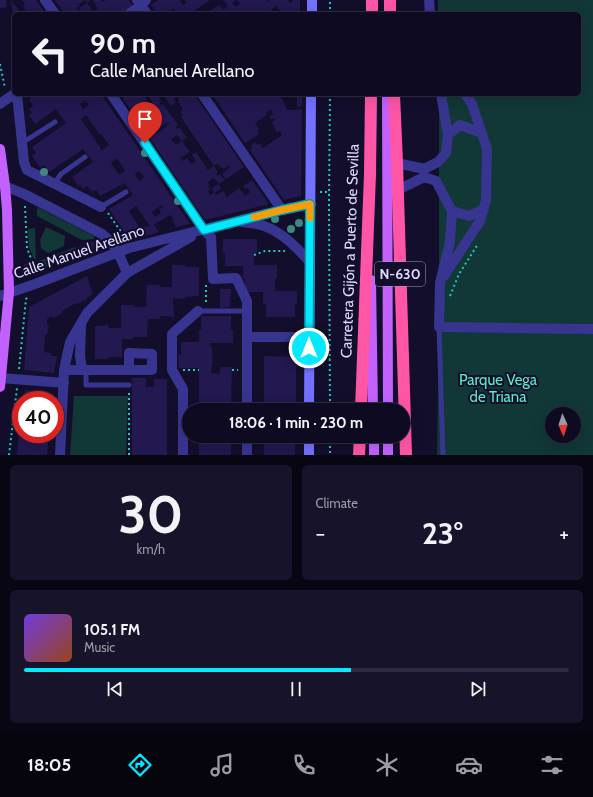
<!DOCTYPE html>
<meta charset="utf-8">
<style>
:root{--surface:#0e0a21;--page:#17132a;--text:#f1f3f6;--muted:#9b9aa5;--line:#2e2b3f;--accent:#06e8ff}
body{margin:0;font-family:Cabin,sans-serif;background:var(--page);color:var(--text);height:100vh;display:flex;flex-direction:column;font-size:15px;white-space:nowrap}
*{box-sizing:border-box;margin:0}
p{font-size:13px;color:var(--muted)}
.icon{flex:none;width:22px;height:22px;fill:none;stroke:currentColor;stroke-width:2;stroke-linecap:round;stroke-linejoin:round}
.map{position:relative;height:455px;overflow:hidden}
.sheet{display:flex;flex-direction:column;gap:10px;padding:10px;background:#080612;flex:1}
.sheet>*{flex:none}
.guide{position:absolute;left:12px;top:12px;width:569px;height:84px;border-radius:6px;box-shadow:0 4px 16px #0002,0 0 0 1px var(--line);background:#0e0a21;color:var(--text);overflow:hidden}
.needle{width:26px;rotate:177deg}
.buttons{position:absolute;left:545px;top:407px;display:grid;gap:8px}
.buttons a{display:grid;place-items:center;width:36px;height:36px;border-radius:50%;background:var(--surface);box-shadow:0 4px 16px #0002,0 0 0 1px var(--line);font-size:20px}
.speed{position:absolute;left:12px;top:391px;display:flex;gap:8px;font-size:20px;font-weight:700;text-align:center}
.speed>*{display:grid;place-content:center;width:52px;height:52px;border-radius:50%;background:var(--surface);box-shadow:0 4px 16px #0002,0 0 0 1px var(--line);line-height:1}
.speed .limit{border:6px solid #d22;background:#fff;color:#111}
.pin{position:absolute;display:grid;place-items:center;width:34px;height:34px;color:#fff;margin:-41px -17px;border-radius:50% 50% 50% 0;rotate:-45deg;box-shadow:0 0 4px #0007}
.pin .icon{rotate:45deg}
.me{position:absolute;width:44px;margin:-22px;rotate:0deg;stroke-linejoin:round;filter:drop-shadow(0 0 3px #0008)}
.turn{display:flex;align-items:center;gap:14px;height:84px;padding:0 12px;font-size:18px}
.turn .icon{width:52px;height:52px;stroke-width:2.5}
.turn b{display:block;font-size:28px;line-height:34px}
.big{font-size:30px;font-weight:800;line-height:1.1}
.sheet .card{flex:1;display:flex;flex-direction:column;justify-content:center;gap:6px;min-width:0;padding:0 14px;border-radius:6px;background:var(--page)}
.sheet .dial{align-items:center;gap:0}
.dial b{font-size:52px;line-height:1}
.song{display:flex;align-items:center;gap:12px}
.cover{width:48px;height:48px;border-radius:6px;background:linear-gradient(135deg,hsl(260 70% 55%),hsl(20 70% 35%))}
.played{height:4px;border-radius:2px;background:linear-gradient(90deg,var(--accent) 60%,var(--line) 60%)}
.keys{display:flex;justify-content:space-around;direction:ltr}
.heat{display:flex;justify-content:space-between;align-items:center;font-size:22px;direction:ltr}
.sheet .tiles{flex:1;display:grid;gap:10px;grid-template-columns:1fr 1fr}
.card:last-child{grid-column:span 2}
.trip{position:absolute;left:182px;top:403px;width:228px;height:40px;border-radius:20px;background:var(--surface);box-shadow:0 4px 16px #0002,0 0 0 1px var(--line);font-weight:800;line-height:40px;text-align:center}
.tabs{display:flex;height:64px;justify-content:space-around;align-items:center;background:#06040d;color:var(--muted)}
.tabs .icon{width:28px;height:28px}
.tabs .active{color:var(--accent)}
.tabs b{font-size:18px;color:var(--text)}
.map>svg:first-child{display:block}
</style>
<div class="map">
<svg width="593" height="455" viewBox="0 0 593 455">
<rect width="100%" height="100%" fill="#130e2c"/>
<!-- green -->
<path fill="#113736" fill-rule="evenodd" d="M438,0H593V455H437L439,327V94H579V14H438ZM552,414H574V436H552Z
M39,208L94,236V239L82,240L37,216V209Z
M46,227L65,236L64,246L48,253L41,248L40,240Z
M35,228L36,259H34L29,248L28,229Z
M75,247L78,254L37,271L34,263Z
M74,396H128L126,455H70Z"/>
<!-- building -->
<path fill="#23184f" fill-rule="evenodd" d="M0,0H6L7,7L0,8Z
M11,0L22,14H13Z
M22,0H36L46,14H28L23,6L25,5Z
M55,0H91L87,3L85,0L79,4L80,6L76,8L80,12H81L79,8L87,3L93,12L98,9L93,0H101L102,2L106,0H129L133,6L122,14H65Z
M158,0H181L180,1L183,5L187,2L185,0H210L190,14H174L176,13L174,8L169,12L170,14H158L151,5Z
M223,0H236L232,3L236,7L240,4L237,0H267L268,2L270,0H288L290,3L294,0H300V10L294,14H277L280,11L276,5L271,10L274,14H219V13L217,14H206L219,5L223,10L228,6Z
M30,94H101L190,224L176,227L172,220H174L170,215L154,225L159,232L130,240L109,209L133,195L125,183L100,196L96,190L92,192L87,186L83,189L80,184L78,186L72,177L93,162L83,149L49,172L44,165L40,168L32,156L36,153L32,147L66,123L56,109L35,124L29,115L32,113L29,109L33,106L29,99L32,97ZM85,100L89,105L83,109L80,104ZM86,115L100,135L101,134L109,145L102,150L81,119ZM117,158L125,171L119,175L111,163ZM139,171L144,177L139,181L135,174ZM162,205L163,207L159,209L161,213L155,217L152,212ZM136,206L150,226L140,228L129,211Z
M120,94H132L133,96L136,94H144L149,104L152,102L149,97L151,96L150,94H157L161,101L159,102L161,105L163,104L178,125L176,127L177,129L180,128L187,138L182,141L177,135L171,139L176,145L182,141L190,152L180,158L182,161L187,158L191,164L196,161L192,155L196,152L208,170L214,166L218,172L216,174L218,176L220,174L225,180L219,184L214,178L208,182L210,186H208L210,189L208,191L210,195L214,193L212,188L218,184L221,188L215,193L216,195L223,191L227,197L239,188L245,196L250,192L247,187L245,189L243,186L252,180L269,204L205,220ZM168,122L169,123L166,125L167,126L156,134V132L159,130L158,129Z
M163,94H194L244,167L226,179L222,174L230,167L229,165L223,169L222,167L221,168L218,164L214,166L181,117L183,116L180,112L183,110L178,101L179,100L177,97L174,99L176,102L171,106Z
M212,94H280L287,110L302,109L301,196L284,200L250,150L252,148L251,146L255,142L257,145L259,143L263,148L282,135L280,131L276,132L272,122L275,120L274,118L271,120L270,116L273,115L271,109L266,113L267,115L255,123L259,129L257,131L259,134L245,143Z
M297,95H302V106L297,107Z
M223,239H257V253H254V265H277V279H275V291H297V304H295V317H266V304H263V292H245V279H243V266H225V253H223Z
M86,242H96V244H101V248L89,249L79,253L77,248L86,244Z
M30,263V274H25L24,264Z
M172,265H185V267H199V296L185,297V299L173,298L174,317L160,316V319H148L147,337H133L134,339H122V357H108V359H95V326L108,325L109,328H121V305H134V307H146L147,285H160V287H172Z
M87,276L93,294L86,298L87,299L77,304L76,303L62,311L63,313L53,318L52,316L47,319V324L49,325L47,335H45L44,352L51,353V356H57L54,373L24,370L29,307Z
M220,289H231L230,307L220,308Z
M201,316H231V330H233V343H210V347H212V355H213L211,373L220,374V367H232L231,410H199V368H179L178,355H181V342H199V330H201Z
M264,356L296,357V410H264Z
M132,378H146V387H154V379H167V455H132Z
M25,390L52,393V400H23Z
M20,427H21V434H49L47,455H17Z
M199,436H231V455H199Z
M264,436H295V455H264Z"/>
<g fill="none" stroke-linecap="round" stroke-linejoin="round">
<!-- path -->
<path stroke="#24c9be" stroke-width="2" stroke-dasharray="2 3" stroke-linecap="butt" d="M330,14V0
M0,64L5,88
M330,94L329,203L330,410
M320,192H329
M25,206L27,248L37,274
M108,213L126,239
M254,255L265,251H285
M206,285V305
M450,296L459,274L478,244
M319,360L330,359
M19,369L26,299L28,297
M183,370H199
M232,370H238
M330,436V455
M9,455L17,388
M129,455V391"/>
<!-- lane -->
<path stroke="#383590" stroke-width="5" d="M22,143L55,122
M55,183L61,174L85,157
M101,207L126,192
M198,311H247
M439,327L443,455
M86,370V385H129"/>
<!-- street -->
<path stroke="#383590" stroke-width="10" d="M45,0L55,14
M137,0L147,14
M429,0L430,14
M129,14L141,5L146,0
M17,94L24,162L27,170L101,207
M111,94L204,230L211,237L213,279L236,278L247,301V410
M202,94L282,210
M441,94L448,135
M0,104L14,94
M397,163L424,169L438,162L446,153L448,135L460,125L482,133
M0,183L5,186L24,194L102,234L112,243L118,252L127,273
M398,190L424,177L436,181L452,211L450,242L440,283L439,327L593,329
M452,211L469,216L484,209
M242,222C249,223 257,223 264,226C282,232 297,248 310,262
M444,276L480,221L486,200L487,149L472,104L465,94
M0,296L35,284L129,248L282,210L311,204
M81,326L80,356L82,370
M247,337H309
M64,370H152V354L129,353V370
M1,378L64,383
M60,455L64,370L70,342L87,313L127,273L191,237
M183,455V389L172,370V334L198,311
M247,455V436"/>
<!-- secondary -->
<path stroke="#7371ff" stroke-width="10" d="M312,14V0
M309,410L311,94
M309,436V455"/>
<!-- primary -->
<path stroke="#c361ff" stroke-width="10" d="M387,94L388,410
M0,149L5,186L7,210L9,292L0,387
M371,280L373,410
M374,436V455
M388,436V455"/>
<!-- highway -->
<path stroke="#ff55a7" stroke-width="12" d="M390,0V14
M372,14V0
M394,94L397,163L406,455
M361,410L370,174L371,94
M359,455L360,436"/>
</g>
<!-- trees -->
<g fill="#3a8881">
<circle cx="145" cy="153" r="4"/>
<circle cx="44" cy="172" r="4"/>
<circle cx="178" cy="201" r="4"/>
<circle cx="275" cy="219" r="4"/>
<circle cx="299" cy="223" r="4"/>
<circle cx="291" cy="229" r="4"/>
</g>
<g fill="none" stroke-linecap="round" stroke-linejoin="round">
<defs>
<path id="route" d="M145,143L204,230L282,210L310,204L309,348"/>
</defs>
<!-- route casing -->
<use href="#route" stroke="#0497a6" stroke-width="10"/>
<!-- route -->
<use href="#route" stroke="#06e8ff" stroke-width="7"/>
<!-- slow -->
<path stroke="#f59e0b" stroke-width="7" d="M254,217L282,210L310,204V218"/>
</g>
<g text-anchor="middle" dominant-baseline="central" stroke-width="4" stroke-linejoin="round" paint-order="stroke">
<!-- shield labels -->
<rect fill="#130e2c" stroke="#a19dc0" stroke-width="1" x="375" y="262" width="50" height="24" rx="3"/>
<g font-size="14" font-weight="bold" fill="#dedaff">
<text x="400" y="274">N-630</text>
</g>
<!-- street labels -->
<g font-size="15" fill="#dedaff" stroke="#130e2c">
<text transform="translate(350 251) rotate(-88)">Carretera Gijón a Puerto de Sevilla</text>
<text transform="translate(79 252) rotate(-19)">Calle Manuel Arellano</text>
</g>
<!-- park labels -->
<g font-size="15" fill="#59ecc6" stroke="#130e2c">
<text x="498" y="380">Parque Vega<tspan x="498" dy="17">de Triana</tspan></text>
</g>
</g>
</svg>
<div class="buttons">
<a><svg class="needle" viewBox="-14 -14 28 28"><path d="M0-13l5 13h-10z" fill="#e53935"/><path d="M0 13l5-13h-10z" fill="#9b9aa5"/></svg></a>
</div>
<div class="speed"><div class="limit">40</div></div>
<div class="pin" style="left:145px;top:143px;background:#d93025"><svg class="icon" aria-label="arrive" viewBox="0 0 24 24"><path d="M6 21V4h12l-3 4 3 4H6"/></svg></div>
<svg class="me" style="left:309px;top:348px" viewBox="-20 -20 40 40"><circle r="17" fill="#06e8ff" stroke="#fff" stroke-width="3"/><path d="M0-11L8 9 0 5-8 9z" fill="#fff"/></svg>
<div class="trip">18:06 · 1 min · 230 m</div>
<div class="guide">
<div class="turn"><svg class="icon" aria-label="left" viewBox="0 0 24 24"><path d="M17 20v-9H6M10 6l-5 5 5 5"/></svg><div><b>90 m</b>Calle Manuel Arellano</div></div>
</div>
</div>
<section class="sheet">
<div class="tiles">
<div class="card dial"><b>30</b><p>km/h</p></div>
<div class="card"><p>Climate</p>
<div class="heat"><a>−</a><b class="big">23°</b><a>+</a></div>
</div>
<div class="card">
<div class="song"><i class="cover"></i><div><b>105.1 FM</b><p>Music</p></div></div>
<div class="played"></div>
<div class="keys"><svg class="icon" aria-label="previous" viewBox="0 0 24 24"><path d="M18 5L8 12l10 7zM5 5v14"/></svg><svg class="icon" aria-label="pause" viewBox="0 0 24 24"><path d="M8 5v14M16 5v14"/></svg><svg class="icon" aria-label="next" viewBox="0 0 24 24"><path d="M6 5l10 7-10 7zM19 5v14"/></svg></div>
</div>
</div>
</section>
<nav class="tabs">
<b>18:05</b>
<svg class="icon active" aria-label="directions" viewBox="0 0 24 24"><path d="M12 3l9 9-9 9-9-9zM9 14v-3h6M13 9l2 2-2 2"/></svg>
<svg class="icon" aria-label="music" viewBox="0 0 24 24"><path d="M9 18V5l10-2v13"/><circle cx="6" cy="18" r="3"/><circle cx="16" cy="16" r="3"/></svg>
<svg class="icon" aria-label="phone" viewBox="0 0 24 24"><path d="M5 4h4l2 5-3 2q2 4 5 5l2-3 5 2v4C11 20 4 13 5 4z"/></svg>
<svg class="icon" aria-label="climate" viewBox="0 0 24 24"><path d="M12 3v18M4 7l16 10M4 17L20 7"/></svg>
<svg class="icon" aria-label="car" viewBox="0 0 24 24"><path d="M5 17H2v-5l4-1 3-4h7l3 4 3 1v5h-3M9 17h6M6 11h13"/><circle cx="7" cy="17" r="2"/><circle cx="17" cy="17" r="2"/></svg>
<svg class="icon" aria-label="filters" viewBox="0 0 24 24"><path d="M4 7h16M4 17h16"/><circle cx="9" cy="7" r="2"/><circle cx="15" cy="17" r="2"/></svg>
</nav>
